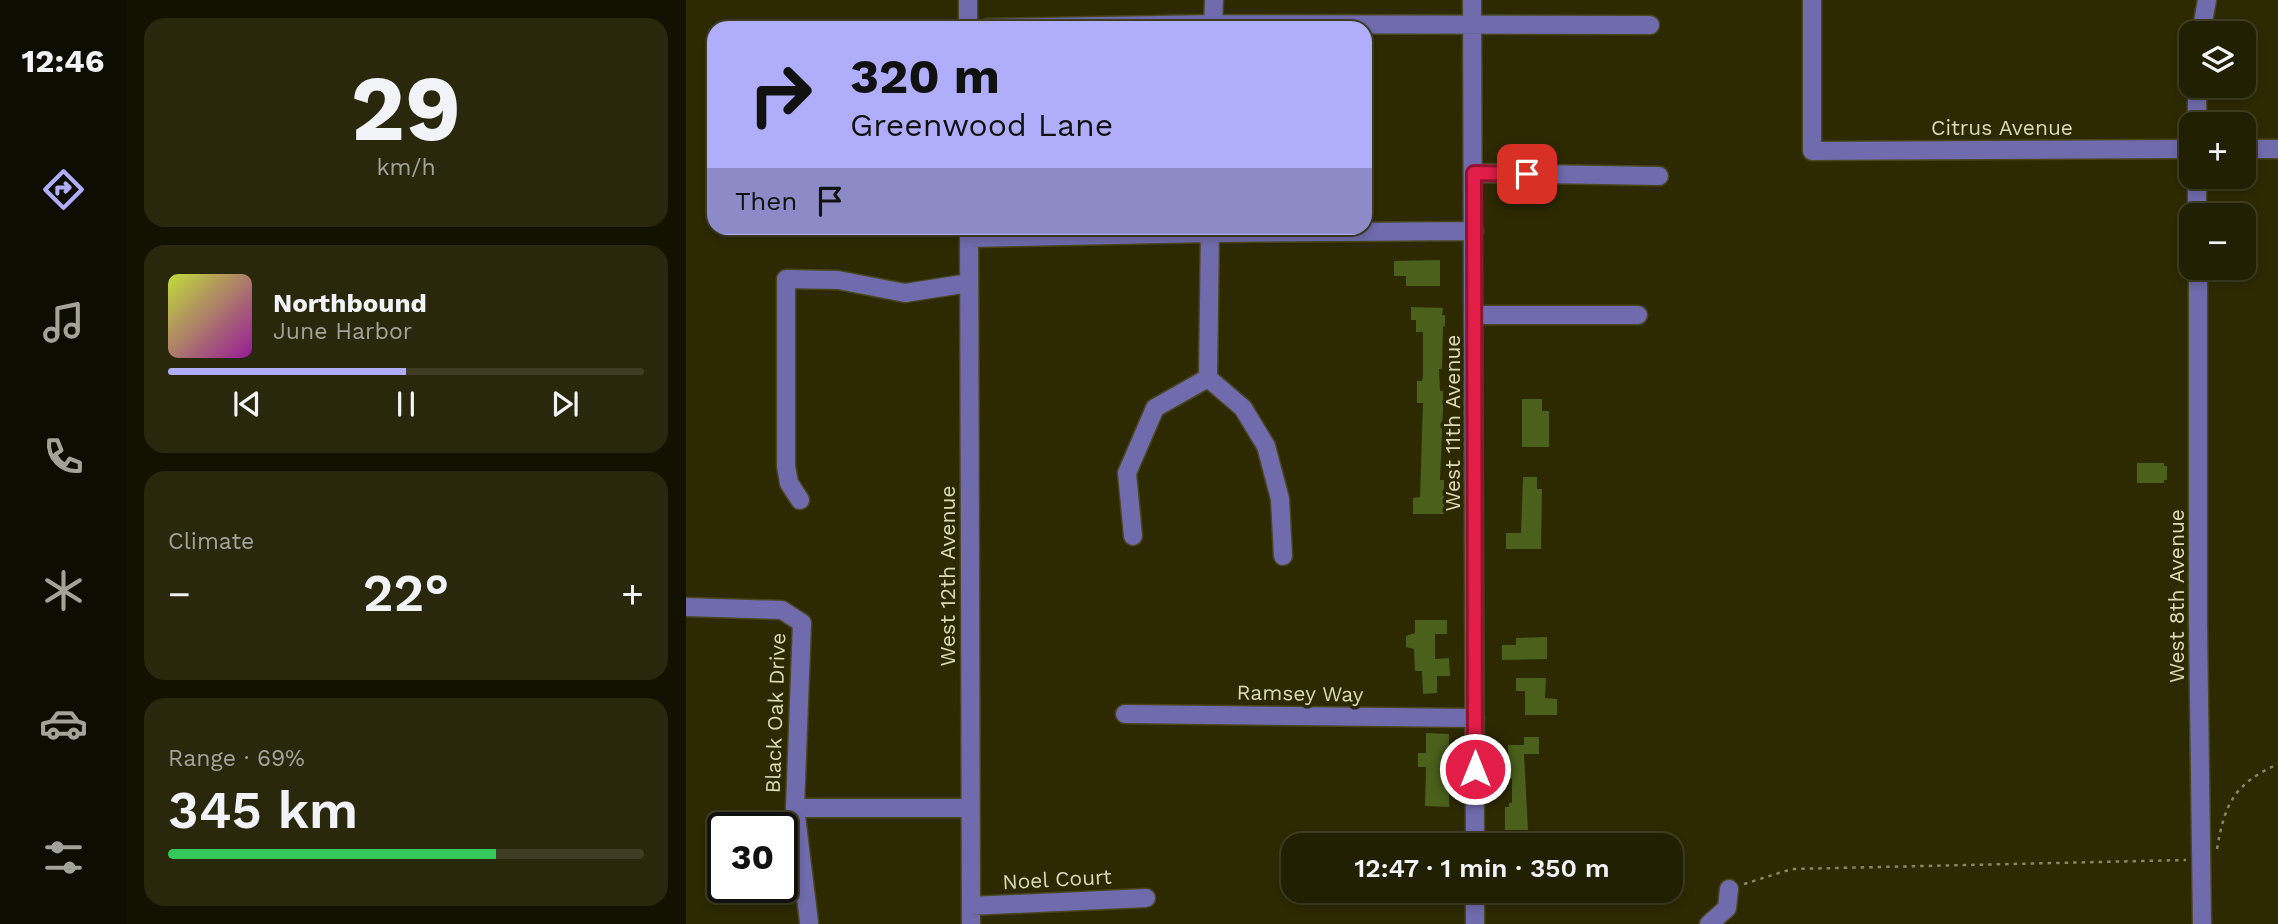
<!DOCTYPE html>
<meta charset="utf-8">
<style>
:root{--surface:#222002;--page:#2a280c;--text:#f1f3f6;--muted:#a2a399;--line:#3f3e24;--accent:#b0aefa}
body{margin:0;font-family:"Work Sans",sans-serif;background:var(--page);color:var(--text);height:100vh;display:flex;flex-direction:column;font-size:26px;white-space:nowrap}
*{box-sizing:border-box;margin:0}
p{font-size:23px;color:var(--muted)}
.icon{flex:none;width:38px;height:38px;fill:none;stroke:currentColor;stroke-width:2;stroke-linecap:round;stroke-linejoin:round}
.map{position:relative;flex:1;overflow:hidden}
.sheet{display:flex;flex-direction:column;gap:18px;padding:18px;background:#131201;width:560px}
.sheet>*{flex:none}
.banner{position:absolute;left:21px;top:21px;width:665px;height:214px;border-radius:21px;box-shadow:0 4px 10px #0003,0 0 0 2px var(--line);background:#b0aefa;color:#111;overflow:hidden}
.tools{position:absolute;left:1493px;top:21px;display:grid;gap:14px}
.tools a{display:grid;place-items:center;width:77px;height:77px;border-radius:14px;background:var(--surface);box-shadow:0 4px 10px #0003,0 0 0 2px var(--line);font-size:35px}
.speed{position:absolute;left:21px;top:812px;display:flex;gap:14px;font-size:35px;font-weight:700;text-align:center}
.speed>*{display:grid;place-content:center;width:91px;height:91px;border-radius:50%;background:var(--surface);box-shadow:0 4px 10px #0003,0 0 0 2px var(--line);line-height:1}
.speed .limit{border:4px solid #111;border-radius:10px;background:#fff;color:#111}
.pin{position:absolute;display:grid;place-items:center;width:60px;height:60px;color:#fff;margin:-30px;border-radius:14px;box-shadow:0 4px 10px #0006}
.me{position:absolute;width:77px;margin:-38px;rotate:0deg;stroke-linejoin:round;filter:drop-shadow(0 0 5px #0008)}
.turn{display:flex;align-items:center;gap:24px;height:147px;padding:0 28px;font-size:32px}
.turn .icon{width:91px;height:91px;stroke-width:2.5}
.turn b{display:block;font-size:49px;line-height:60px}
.then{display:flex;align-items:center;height:66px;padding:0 28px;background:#0003;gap:14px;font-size:26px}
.big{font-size:52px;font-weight:600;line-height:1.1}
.sheet .tile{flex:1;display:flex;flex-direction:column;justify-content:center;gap:10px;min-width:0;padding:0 24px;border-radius:21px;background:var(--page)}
.sheet .dial{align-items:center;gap:0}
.dial b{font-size:91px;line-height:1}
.song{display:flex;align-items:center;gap:21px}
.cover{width:84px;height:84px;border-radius:10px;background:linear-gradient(135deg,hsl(70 70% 55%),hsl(300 70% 35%))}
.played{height:7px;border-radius:4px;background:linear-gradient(90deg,var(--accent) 50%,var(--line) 50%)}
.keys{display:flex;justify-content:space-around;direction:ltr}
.heat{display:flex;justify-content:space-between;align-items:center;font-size:38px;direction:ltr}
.charge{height:10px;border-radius:5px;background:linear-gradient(90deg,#34c759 69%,var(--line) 0)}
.trip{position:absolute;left:595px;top:833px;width:402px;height:70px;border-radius:21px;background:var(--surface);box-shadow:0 4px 10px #0003,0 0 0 2px var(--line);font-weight:600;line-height:70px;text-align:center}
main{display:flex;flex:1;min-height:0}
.menu{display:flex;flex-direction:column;width:126px;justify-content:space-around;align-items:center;background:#0e0d01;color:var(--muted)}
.menu .icon{width:49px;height:49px}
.menu .on{color:var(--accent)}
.menu b{font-size:32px;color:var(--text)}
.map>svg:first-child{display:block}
</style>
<main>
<nav class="menu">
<b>12:46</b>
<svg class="icon on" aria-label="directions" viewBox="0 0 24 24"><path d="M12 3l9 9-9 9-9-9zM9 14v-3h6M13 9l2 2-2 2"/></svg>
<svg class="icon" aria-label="music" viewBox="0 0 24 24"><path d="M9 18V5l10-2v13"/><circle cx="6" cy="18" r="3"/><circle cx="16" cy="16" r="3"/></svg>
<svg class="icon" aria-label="phone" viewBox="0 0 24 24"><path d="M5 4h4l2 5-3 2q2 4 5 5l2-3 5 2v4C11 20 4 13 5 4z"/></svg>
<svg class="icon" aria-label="climate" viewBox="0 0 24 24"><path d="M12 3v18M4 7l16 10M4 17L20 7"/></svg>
<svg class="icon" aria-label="car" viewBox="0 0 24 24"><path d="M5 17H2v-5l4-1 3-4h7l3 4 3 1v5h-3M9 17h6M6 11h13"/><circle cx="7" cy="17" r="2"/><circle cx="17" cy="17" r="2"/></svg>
<svg class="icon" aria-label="filters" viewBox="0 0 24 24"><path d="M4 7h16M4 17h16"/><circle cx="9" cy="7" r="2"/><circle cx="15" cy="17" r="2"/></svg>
</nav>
<section class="sheet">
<div class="tile dial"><b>29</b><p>km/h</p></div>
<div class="tile">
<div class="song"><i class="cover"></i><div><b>Northbound</b><p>June Harbor</p></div></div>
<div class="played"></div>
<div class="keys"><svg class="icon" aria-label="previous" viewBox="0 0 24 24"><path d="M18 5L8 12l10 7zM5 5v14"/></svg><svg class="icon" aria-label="pause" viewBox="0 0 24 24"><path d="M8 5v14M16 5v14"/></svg><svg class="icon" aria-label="next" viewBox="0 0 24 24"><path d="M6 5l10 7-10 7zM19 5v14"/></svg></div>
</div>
<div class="tile"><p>Climate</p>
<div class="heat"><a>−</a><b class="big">22°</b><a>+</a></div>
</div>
<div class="tile"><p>Range · 69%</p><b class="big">345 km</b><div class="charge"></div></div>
</section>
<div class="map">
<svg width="1592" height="924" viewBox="0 0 1592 924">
<rect width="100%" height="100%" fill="#2d2a02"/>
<!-- building -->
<path fill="#4a601b" d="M754,260V286H720V276H708V261Z
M725,307L757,308L756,315H759V327L757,326L756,369H753L754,391H757V408L754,480H758V514H727V498L734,497L737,403H731V381H736L737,375V332H730V320H725Z
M836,399H856V411H863V447H836Z
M1451,463H1478V466H1481V480H1478V483H1451Z
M837,477H851V489H856L855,549H820V533H835Z
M729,620H761V634H749V659L763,658L764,676H751V693L737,694L736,671H729L728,649L720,647V636L729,633Z
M861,637V659L816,660V645H830V638Z
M830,678H860L859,698L871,699V715H839V691H830Z
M740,733L763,734V807L739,806L740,767H732V753H740Z
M838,737H853V754H838L842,830H819V807H823V803H826V779H823L822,745H838Z"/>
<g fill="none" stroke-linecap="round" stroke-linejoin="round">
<defs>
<path id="minor" d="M282,0V28
M786,0L789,845
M1126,0V151L1505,149
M302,28L527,24L964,25
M527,28L528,0
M1515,33L1521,0
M1511,124V86
M1558,149H1592
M788,173L973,176
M1511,177V215
M283,228L285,924
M524,228L522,378L557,408L580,446L594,499L597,556
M283,238L524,233L788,231
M1512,268V623L1516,924
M788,315H952
M114,500L103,483L100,466V279L152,280L219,293L283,283
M447,536L441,473L469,408L522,378
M0,607L96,610L116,623L109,808L123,922
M439,714L789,718
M109,808H284
M789,891V924
M285,906L460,898
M1023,924L1041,908L1043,889"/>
</defs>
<!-- minor casing -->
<use href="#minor" stroke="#49461f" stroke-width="21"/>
<!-- path -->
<path stroke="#898661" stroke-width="2.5" stroke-dasharray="3.5 5" stroke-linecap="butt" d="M1531,849C1539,803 1548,784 1592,764
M1058,884L1106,869L1500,860"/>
<!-- minor -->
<use href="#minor" stroke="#6f6bac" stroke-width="18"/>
</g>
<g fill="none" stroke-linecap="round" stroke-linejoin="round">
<defs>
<path id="route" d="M789,769L788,173L841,174"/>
</defs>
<!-- route casing -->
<use href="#route" stroke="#92132f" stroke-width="18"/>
<!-- route -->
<use href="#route" stroke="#e11d48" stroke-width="12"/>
</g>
<g text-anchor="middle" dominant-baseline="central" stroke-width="7" stroke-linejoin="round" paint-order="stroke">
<!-- street labels -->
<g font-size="21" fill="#dbd9b6" stroke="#2d2a02">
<text x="1316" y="127">Citrus Avenue</text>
<text transform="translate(766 423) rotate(-90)">West 11th Avenue</text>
<text transform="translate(261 576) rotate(-90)">West 12th Avenue</text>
<text transform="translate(1490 596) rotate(-90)">West 8th Avenue</text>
<text transform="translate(614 693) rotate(1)">Ramsey Way</text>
<text transform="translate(89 713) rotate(-88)">Black Oak Drive</text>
<text transform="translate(371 879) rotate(-3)">Noel Court</text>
</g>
</g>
</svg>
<div class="tools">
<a><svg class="icon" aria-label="layers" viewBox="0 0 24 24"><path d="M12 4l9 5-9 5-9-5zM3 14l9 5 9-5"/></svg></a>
<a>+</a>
<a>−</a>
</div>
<div class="speed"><div class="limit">30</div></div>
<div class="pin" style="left:841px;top:174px;background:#d93025"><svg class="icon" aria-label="arrive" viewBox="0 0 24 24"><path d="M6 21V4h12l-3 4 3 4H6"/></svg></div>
<svg class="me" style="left:789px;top:769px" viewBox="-20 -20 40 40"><circle r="17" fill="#e11d48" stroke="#fff" stroke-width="3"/><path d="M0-11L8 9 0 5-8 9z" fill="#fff"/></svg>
<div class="trip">12:47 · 1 min · 350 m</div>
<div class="banner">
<div class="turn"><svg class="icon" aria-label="right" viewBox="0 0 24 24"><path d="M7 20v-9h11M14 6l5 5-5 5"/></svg><div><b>320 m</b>Greenwood Lane</div></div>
<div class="then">Then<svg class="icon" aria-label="arrive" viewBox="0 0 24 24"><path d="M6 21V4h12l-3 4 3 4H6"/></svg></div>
</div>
</div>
</main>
